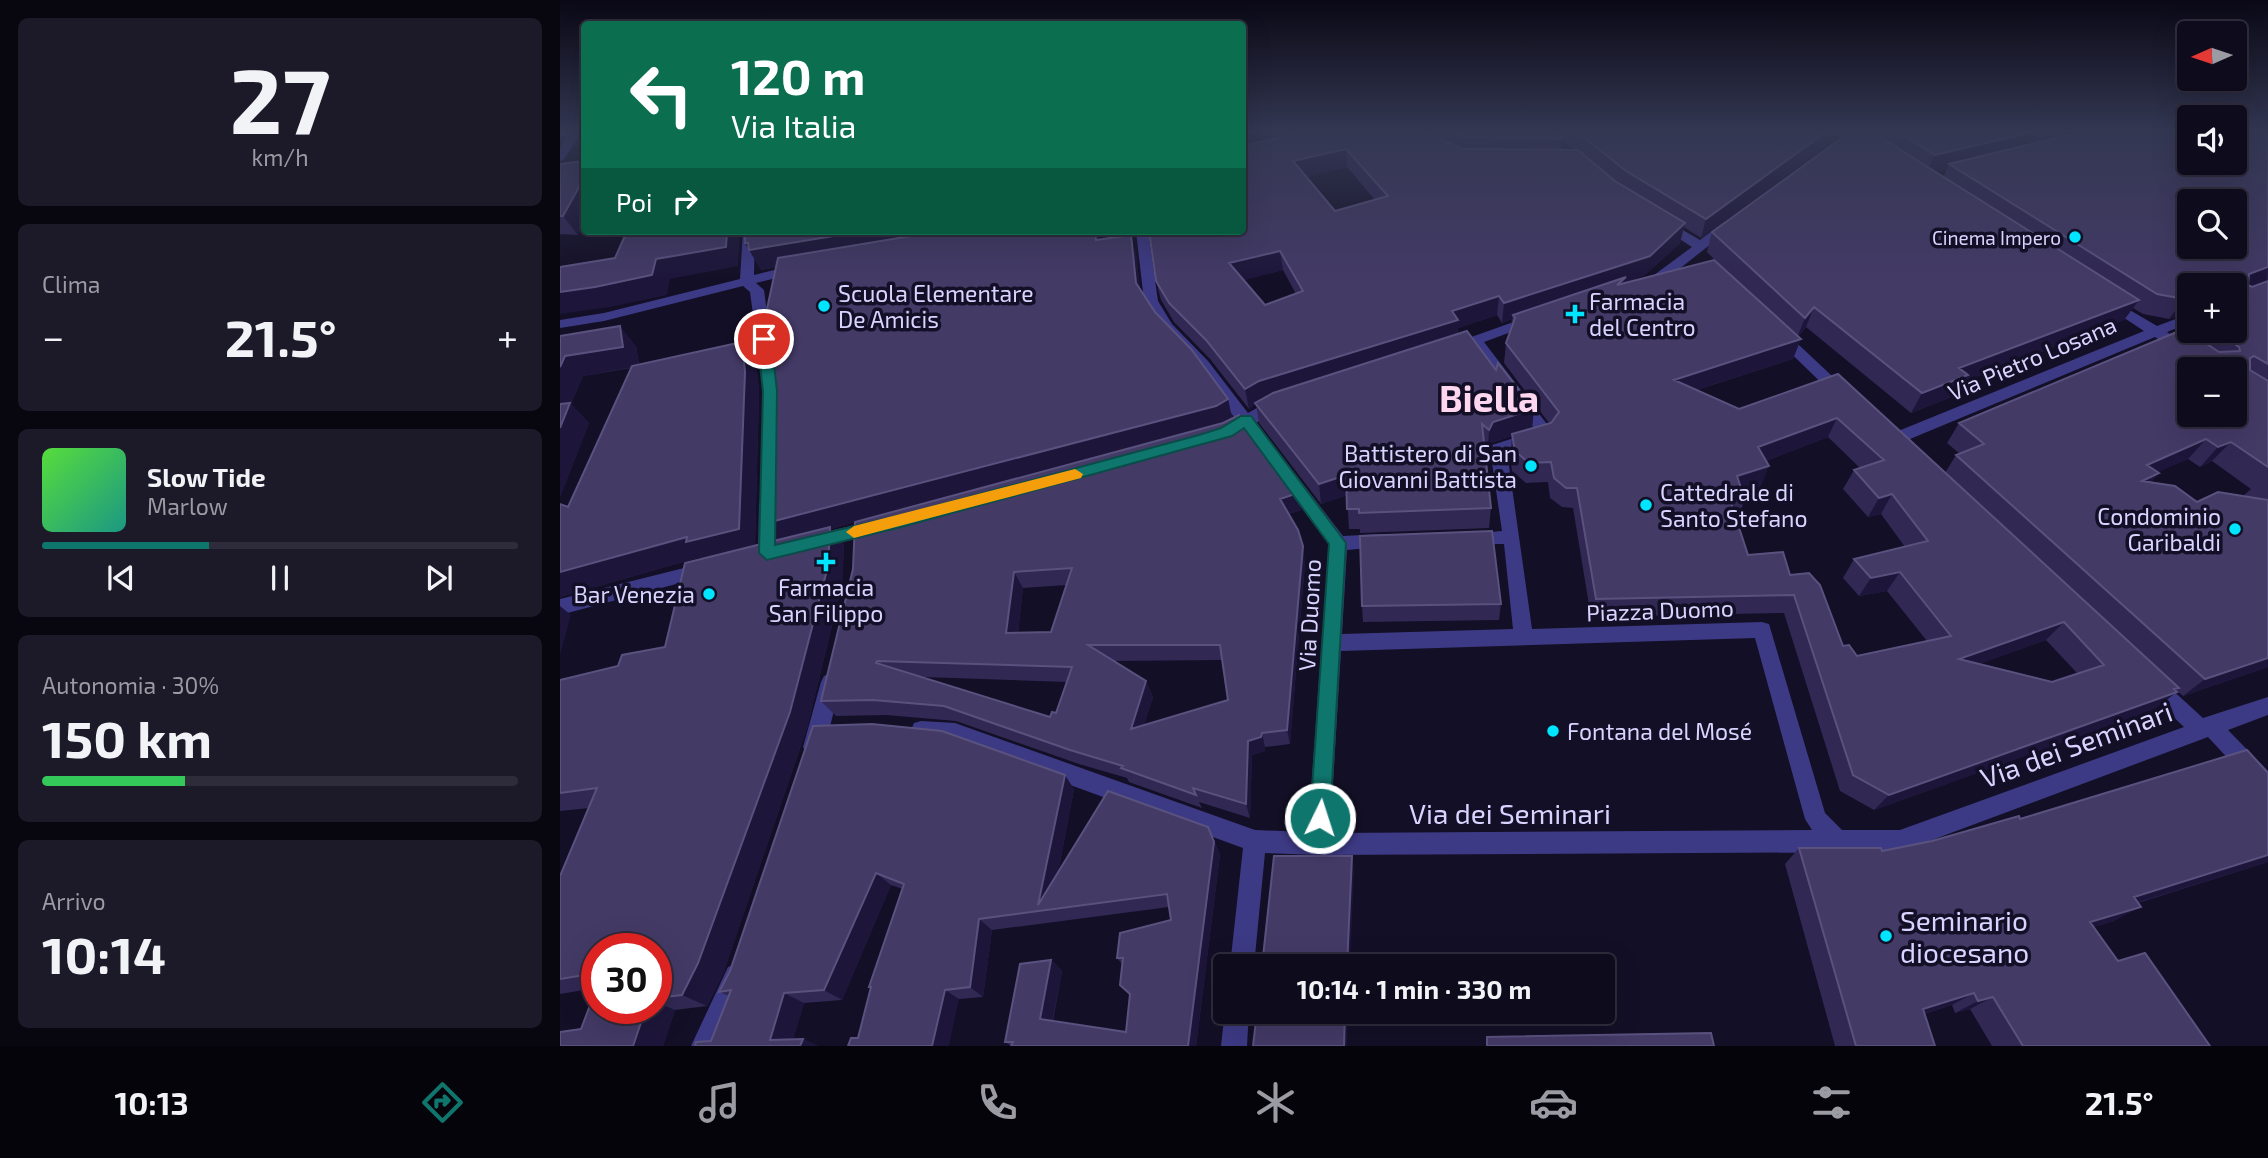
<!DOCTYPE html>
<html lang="it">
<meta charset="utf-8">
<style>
:root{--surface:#0e0b1c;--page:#1c1929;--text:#f1f3f6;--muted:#9b9ba3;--line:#2e2b3b;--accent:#0f766e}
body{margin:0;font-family:"Exo 2",sans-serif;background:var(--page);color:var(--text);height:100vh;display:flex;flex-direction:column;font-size:26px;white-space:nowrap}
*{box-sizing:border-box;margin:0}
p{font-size:23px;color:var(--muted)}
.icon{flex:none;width:38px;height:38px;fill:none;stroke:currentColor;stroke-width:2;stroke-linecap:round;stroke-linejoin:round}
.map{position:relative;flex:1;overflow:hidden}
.panel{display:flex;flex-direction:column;gap:18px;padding:18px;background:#08060f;width:560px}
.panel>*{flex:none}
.banner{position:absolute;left:21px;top:21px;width:665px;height:214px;border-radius:7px;box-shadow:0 7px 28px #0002,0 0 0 2px var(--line);background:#0b6e4f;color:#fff;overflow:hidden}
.needle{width:46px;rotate:267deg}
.controls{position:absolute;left:1617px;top:21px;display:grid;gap:14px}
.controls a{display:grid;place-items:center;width:70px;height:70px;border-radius:7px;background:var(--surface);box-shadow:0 7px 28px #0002,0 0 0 2px var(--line);font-size:35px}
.speed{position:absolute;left:21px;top:933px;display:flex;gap:14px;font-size:35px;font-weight:700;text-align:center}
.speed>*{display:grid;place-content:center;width:91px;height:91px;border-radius:50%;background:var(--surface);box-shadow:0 7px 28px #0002,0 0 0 2px var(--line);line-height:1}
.speed .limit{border:10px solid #d22;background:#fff;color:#111}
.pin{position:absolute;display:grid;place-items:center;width:60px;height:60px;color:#fff;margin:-30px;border:4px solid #fff;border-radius:50%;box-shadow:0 2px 7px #0007}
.me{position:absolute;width:77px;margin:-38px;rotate:4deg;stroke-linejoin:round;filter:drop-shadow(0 0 5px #0008)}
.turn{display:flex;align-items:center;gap:24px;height:147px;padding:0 35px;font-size:32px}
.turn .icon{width:91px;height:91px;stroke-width:2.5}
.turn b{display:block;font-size:49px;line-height:60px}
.then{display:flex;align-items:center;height:66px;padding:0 35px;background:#0003;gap:14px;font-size:26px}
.big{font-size:52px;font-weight:700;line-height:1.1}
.panel .tile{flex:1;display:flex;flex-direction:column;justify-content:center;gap:10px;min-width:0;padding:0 24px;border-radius:10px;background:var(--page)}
.panel .dial{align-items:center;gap:0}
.dial b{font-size:91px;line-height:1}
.song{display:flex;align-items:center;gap:21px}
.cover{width:84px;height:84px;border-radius:10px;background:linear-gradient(135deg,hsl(110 70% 55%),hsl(170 70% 35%))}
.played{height:7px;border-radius:4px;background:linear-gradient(90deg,var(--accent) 35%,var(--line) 35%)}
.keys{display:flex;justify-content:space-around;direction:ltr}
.heat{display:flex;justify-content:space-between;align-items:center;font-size:38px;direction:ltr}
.charge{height:10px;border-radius:5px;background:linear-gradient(90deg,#34c759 30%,var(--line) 0)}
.trip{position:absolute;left:653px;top:954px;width:402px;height:70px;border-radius:7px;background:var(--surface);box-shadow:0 7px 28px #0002,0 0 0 2px var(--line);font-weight:700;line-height:70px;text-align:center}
.tabs{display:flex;height:112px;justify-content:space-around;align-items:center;background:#06040b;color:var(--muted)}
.tabs .icon{width:49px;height:49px}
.tabs .current{color:var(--accent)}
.tabs b{font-size:32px;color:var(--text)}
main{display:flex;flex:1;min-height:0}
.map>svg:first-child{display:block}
</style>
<main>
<section class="panel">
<div class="tile dial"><b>27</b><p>km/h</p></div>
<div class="tile"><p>Clima</p>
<div class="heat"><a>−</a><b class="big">21.5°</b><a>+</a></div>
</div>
<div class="tile">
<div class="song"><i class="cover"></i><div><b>Slow Tide</b><p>Marlow</p></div></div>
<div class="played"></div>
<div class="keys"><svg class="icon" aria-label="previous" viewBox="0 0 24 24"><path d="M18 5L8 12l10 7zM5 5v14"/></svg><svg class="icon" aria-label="pause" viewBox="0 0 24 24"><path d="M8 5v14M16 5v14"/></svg><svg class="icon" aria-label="next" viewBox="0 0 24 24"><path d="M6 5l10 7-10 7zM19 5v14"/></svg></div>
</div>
<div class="tile"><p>Autonomia · 30%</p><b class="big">150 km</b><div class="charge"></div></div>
<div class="tile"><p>Arrivo</p><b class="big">10:14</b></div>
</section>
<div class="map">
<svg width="1708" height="1046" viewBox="0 0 1708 1046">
<rect width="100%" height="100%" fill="#130f26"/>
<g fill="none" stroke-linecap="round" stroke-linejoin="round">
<!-- street -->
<path fill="#3d3a85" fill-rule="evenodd" d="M10,132H22L4,159L0,161V148Z
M1102,218L1140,240L1164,222H1174L1175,225L1104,281L1081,285V279L1094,275L1132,247L1098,225L1096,222Z
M183,231H195L194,275L235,265L242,269L240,272L196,283L204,290L212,351L210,354H200L198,351L190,292L183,286L44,321L0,328V320L44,313L180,279Z
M576,231H588L598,301L612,324L648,361L688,413L711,400H723L725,404L723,408L696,423L783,536L823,534L829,536L832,541L829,546L787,550L782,634L953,629L944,544H905L902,539L905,534L942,531L930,449L932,445L976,431L912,347L894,353L887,348L889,345L973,315L980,319L978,322L924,342L993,432L987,440L947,452L972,629L1202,622L1209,624L1265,813L1282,830H1340L1624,727L1584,689L1581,683L1584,677L1591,674L1598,677L1643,718L1708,697V715L1668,730L1708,771V796L1700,793L1648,737L1340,852L758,855L705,853L694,966H670L683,848L395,743L354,737L351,730L354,723L361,721L395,723L695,830L748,832L769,544L684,430L671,437H659L657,433L676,420L638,367L602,330L584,301ZM1195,638L1245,819L1252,830L770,833L781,651Z
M1551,299L1597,326L1629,314V323L1607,332L1661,369H1644L1595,337L1338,444H1326L1324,440L1326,436L1584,331L1546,306V300Z
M1219,329L1224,331L1287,390L1290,394L1287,398H1277L1214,337L1212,334L1214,331Z
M208,498L214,499L217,504L216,553L213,558H201L198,553L199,504L202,499Z
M317,520L323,522L326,527L323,532L256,548L250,546L247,541L250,536L256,534Z
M144,563L150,565L153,570L150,575L0,615V599Z
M271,673L278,676L281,682L265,747L261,754L254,757L247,754L243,747L261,682L264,676Z
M177,964L186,967L189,976L157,1046H131L168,967Z
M665,1010L689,1012L687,1046H661Z"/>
<!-- secondary -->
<path fill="#6f6bff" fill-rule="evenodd" d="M0,132H17L0,137Z"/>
</g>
<!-- wall -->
<path fill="#312854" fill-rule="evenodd" d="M682,132H1282L1281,135L1141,238L1124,227L1120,243L1085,275L1065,282V283L1160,265L1147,252L1152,232L1290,132H1708V281L1691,286L1708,281V667L1623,696L1616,690L1595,709L1314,810L1280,791L1224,613L1031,617L1013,508L1002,507L990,498L988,482L966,483L952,471L950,454L952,436L931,443L928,450L925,447L931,508L929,528L800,533V529H789L787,495L761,504L699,423L696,404L689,409L650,359L614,322L601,300L596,281ZM1002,140L1009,146L1014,150H1001ZM787,167L815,200L775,211L747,177ZM1387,169L1383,177L1376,172L1384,170ZM723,270L736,294L705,305L684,280ZM1629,285H1675V331H1634L1632,334L1399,423L1387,443L1400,454L1396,455L1385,473L1278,374L1179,409L1137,390L1233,359L1238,337L1246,327L1351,413L1396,395L1403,382L1564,320L1573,308L1583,314L1609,319L1629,312ZM937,315L942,323L952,319L951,327L946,343L944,363L989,423L972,428L898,334V328ZM1268,437L1300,468L1294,470L1283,489L1308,517L1321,514L1345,547L1294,559L1283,578L1299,596L1327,591L1367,641L1297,656L1283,646L1230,575L1188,555L1177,519L1185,500L1182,492L1201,486L1206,461ZM1628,459L1640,467L1652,461L1691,489L1684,495L1686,497L1637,502L1591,482L1599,473L1597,472ZM1486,640L1517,673L1492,682L1419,664Z
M0,164L18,235L1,234L0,235Z
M185,231H538L539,240L576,254L580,289L595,312L668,399L672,418L741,510L729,514L745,563L730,744L705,747V751L692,755L690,818L639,802L642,808L569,782L567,778L519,764L396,721L326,715L276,716L261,701L293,569L295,522L271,529L284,545L282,585L247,728L163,974L147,1006L115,1010L103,1046H0L21,1029L36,988L0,994V876L29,808L0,811V680L58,666L105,647L142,558L141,557L0,597V504L8,507L71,368L23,376L11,404L29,423L0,497V336L76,346L79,364L196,362L199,391L195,545L216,540L203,524L216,267L201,270L185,243ZM506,585L491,632L458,633L463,588ZM662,660L668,700L584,725L593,697L586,681L553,661ZM363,677L507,682L496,713L490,717ZM37,948H96V1008H37Z
M941,604L939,620L803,622L802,606Z
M253,726L514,789L498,873L654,840L660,855L636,1046H451L445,1042L491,960L502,971L493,1021L566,1032L570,996L560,985L562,964L557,958L611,920L609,907L432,930L423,997L399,999L298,1038L311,988L309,987L343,889L331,885L282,1000L244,1003L233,1039H243L258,1046H135L151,1041L169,996L159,992L170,971Z
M1708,773V862L1578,903L1554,921L1534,927L1558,961L1650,1046H1432L1410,1009L1395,1013L1392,1005L1364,1014L1375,1046H1275L1225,864L1239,848L1322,851L1372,841L1460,819Z"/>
<!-- shaded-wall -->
<path fill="#1d163a" d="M695,132H779L682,154V135Z
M1266,132H1282L1281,135L1141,238L1146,219Z
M1473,132H1538L1389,164L1387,169L1366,174L1375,155Z
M786,149L787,167L735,180L733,161Z
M24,178V223L18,235L3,216Z
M1125,223L1120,243L1085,275L1065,282L1062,296L953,315L952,319L942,323L944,303Z
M167,231H180L178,266L110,279L107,295L50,307L0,314V292L96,259Z
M304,231H426L201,270L185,243Z
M535,231H538L542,260L536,240Z
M571,235L576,254L582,302L576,283Z
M720,251L723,270L673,283L669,263Z
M1708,267L1707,281L1675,293L1689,274Z
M939,296L937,315L898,328L897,339L702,400L689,409L685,389L699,381L892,311Z
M1629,298V312L1609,319L1624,299Z
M1579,300L1564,320L1403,382L1396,395L1351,413L1362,393L1399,368Z
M1254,307L1246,327L1237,338L1245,318Z
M60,326L76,346L79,366L23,376L11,404L29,423L0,497V367L5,356Z
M1241,339L1233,359L1108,399L1114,380Z
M182,342L196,362L199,391L195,548L144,561L141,557L0,597V572Z
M668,399L672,418L660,426L271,529L284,545L282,585L247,728L163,974L147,1006L122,995L219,543L203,524Z
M974,409L972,430L931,443L928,450L929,430L933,422Z
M1277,418L1268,437L1190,467L1198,447Z
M1646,439L1628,459L1571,484L1587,465Z
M1671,442L1652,461L1640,467L1658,447Z
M1209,466L1201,486L1170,495L1177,476Z
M1599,473L1581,493L1582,481Z
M786,475L788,495L761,504L759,484Z
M738,493L741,510L723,516L720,499Z
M1332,494L1321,514L1308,517L1319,498Z
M743,546L745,563L730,744L727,730Z
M454,572L463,588L456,649L446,633Z
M1340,572L1327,591L1299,596L1311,578Z
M0,606L11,615L0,655Z
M1504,622L1486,640L1384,677L1399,659Z
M1708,658V667L1623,696L1645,679Z
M586,681L593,697L578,743L571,729Z
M1619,688L1612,693L1617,692L1595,709L1314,810L1329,795Z
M702,733L705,747V751L692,755L690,818L686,804L688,741Z
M505,775L514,789L491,909L478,905Z
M648,827L660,855L636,1046H628Z
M1708,855V862L1547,912L1574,897Z
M792,856L794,872L790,966H787Z
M316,873L331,885L282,1000L264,990Z
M1581,907L1554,921L1505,936L1530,922Z
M419,919L432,930L423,997L410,987Z
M491,960L502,971L491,1028L480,1019Z
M385,990L399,999L389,1046H372Z
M224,993L244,1003L231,1046L210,1040Z
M1414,993L1392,1005L1342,1020L1363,1009Z
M1433,997L1410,1009L1395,1013L1418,1001Z
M96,1002L115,1010L103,1046H73L86,1008H96Z
M785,1012H788L787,1046H784Z
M243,1039L258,1046H240Z"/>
<!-- building -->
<path fill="#433a66" stroke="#5a527e" stroke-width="2" fill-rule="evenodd" d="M682,132H695L682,135Z
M744,132H865L902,149L1018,150L1055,181L1125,223L1090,256L944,303L939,296L892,311L898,320L699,381L685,389L646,340L609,303L596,281L589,231H682V146ZM786,149L828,196L775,211L733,161ZM720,251L743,291L705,305L669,263Z
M893,132H996L1002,138L904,137Z
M1017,132H1266L1146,219L1066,171Z
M1290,132H1312L1579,300L1399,368L1408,375L1362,393L1254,307L1245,318L1152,232Z
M1337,132H1473L1375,155Z
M1521,132H1629V163H1675V132H1708V267L1689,274L1688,285L1692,287L1708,281V364L1694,356L1690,358V370L1708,381V467L1671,442L1658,447L1646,439L1587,465L1599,473L1582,481L1615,486L1637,502L1658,492L1708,500V658L1645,679L1396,455L1424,444L1399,423L1624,329L1659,352L1680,351L1679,347L1655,331H1675V285H1629V298L1624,299L1597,294L1389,164ZM1629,201H1675V247H1629ZM1629,369H1675V415H1629Z
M24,140V150L19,141Z
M24,161V178L3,216H0V164Z
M67,231H167L166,247L96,259L92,275L35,287L0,292V267L55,258Z
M185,231H304L189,250L188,243H185Z
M381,231H535L536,240L571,235L576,283L595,312L631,349L668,399L656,406L203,524L207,371L202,332L218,258Z
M1154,260L1241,339L1114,380L1179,409L1278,374L1619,688L1614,689L1617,692L1329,795L1293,775L1234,595L1036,599L1017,488H1006L994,478L991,462L969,463L955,451L952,434L991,423L999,412L946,343L955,318L953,315L1066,277L1057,285ZM1277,418L1324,460L1294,470L1319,498L1332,494L1368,541L1294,559L1311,578L1340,572L1391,636L1297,656L1289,645L1283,646L1260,585L1249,573L1230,575L1223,552L1188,555L1170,500H1185L1177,476L1209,466L1198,447ZM1504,622L1544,665L1492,682L1399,659Z
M60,326L63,347L5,356L0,367V336Z
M907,331L936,370L938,363L974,409L933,422L929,430L922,424L931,508L799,513V509H787L786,475L759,484L695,403L713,393Z
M182,342L185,372L179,529L126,542L127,537L0,572V504L8,507L72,366Z
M10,403L0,428V404Z
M679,415L738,493L720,499L738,530L743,546L727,730L702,733L701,737L688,741L686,804L633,788L636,795L561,768L563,766L510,750L384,706L313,700L261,701L293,569L295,522L663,423ZM512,568L491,632L446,633L454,572ZM528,645H660L668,700L571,729L586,681ZM317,661L512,667L496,713L492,712L490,717L316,663Z
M270,527L268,566L230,712L138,963L122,995L96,998V948H37V973L0,979V876L37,788L0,793V680L58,666L62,655L105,647L125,563Z
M932,531L941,604L802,606L800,536Z
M312,724L382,731L505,775L478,905L548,791L648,827L654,842L628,1046H451L453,1042H445L460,964L491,960L480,1019L566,1032L570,994L560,985L563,958H557L560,933L611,920L607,894L419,919L410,987L385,990L372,1046H288L291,1038H298L311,987H309L344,884L316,873L264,990L224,993L210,1040L243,1039L240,1046H135L136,1042L151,1041L171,990L159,992L170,971L253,726Z
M1687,750L1708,773V855L1574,897L1581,907L1530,922L1558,961L1585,953L1650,1046H1463L1433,997L1418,1001L1414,993L1363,1009L1375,1046H1296L1239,848H1321L1322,851L1372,841L1459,816L1460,819Z
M714,856H792L787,966H702Z
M37,987V1008H86L73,1046H0V1032L21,1029Z
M697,1012H785L784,1046H693Z
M1151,1033L1154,1046H927V1037Z"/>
<!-- sky -->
<linearGradient id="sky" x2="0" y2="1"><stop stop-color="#0a0815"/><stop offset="0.47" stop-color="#333752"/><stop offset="1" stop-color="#333752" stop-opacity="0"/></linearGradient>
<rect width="1708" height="278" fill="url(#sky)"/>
<!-- route -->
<path fill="#0f766e" stroke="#0a4d48" stroke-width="2" d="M204,335L211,339L217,391L215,545L345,514L639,435L661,428L681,416H691L786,543L770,818L767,825L760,828L753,825L750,818L769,544L684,428L672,436L639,445L345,526L207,560L199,553L203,391L197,339Z"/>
<!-- slow -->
<path fill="#f59e0b" d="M515,469L523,474L521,478L294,538L286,532L294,526Z"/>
<!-- markers -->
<g fill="#00e5ff" stroke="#130f26" stroke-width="2.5">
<circle cx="1515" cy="237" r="7"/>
<circle cx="264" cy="306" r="7"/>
<path d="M1011.5 303.5h7v7h7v7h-7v7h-7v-7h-7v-7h7z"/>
<circle cx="971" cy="466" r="7"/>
<circle cx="1086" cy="505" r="7"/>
<circle cx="1675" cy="529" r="7"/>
<path d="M262.5 551.5h7v7h7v7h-7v7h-7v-7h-7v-7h7z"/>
<circle cx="149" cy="594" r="7"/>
<circle cx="993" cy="731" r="7"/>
<circle cx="1326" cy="936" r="7"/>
</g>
<g text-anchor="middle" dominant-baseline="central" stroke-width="7" stroke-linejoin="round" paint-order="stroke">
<!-- far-poi labels -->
<g font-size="19" fill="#d9d4ff" stroke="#130f26" text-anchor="end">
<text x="1501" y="237">Cinema Impero</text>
</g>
<!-- poi labels -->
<g font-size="23" fill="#d9d4ff" stroke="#130f26" text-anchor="start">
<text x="278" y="293">Scuola Elementare<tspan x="278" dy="26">De Amicis</tspan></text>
<text x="1029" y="301">Farmacia<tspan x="1029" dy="26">del Centro</tspan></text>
<text x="957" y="453" text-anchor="end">Battistero di San<tspan x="957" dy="26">Giovanni Battista</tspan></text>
<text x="1100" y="492">Cattedrale di<tspan x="1100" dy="26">Santo Stefano</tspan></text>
<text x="1661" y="516" text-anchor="end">Condominio<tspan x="1661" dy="26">Garibaldi</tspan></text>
<text x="266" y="587" text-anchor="middle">Farmacia<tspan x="266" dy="26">San Filippo</tspan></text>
<text x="135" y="594" text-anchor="end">Bar Venezia</text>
<text x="1007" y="731">Fontana del Mosé</text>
</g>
<!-- street labels -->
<g font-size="23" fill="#d9d4ff" stroke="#130f26">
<text transform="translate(1472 358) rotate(-23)">Via Pietro Losana</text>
<text transform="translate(1100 610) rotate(-2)">Piazza Duomo</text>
<text transform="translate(749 615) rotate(-87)">Via Duomo</text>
</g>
<!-- near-street labels -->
<g font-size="28" fill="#d9d4ff" stroke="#130f26">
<text transform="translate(1516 744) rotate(-20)">Via dei Seminari</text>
<text x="950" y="813">Via dei Seminari</text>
</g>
<!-- near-poi labels -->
<g font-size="28" fill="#d9d4ff" stroke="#130f26" text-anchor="start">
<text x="1340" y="920">Seminario<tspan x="1340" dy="32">diocesano</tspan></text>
</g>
<!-- town labels -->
<g font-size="37" font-weight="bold" fill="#ffd6f0" stroke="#130f26">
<text x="929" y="397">Biella</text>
</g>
</g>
</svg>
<div class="controls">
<a><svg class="needle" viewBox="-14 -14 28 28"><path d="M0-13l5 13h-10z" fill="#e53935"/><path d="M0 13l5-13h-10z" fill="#9b9ba3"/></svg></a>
<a><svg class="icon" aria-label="sound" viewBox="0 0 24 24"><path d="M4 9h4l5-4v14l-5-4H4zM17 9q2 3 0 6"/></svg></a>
<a><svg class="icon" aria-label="search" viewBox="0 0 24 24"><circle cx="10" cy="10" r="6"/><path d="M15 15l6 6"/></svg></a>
<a>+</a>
<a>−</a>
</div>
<div class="speed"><div class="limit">30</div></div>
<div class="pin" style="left:204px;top:339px;background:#d93025"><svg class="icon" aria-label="arrive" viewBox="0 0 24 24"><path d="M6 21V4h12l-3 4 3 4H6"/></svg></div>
<svg class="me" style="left:760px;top:818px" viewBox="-20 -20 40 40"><circle r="17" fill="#0f766e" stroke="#fff" stroke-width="3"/><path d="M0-11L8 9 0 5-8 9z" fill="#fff"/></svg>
<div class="trip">10:14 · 1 min · 330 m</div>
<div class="banner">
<div class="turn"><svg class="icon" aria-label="left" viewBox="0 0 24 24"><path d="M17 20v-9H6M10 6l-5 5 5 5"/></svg><div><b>120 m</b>Via Italia</div></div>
<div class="then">Poi<svg class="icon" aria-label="right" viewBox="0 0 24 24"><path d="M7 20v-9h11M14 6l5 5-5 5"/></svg></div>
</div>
</div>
</main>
<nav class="tabs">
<b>10:13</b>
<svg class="icon current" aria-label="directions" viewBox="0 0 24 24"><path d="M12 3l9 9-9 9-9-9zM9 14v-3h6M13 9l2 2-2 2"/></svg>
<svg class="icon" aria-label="music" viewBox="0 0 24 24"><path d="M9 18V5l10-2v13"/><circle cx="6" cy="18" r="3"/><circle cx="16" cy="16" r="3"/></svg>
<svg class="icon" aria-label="phone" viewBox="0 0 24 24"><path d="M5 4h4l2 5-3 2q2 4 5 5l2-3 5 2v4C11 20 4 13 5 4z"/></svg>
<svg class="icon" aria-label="climate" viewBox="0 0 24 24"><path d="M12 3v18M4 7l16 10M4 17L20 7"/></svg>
<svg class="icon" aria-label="car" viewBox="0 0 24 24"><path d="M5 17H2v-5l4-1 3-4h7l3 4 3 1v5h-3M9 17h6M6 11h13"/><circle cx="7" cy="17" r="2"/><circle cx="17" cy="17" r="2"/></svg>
<svg class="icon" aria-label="filters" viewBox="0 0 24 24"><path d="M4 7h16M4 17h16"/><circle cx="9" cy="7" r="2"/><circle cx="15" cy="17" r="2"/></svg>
<b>21.5°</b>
</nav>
